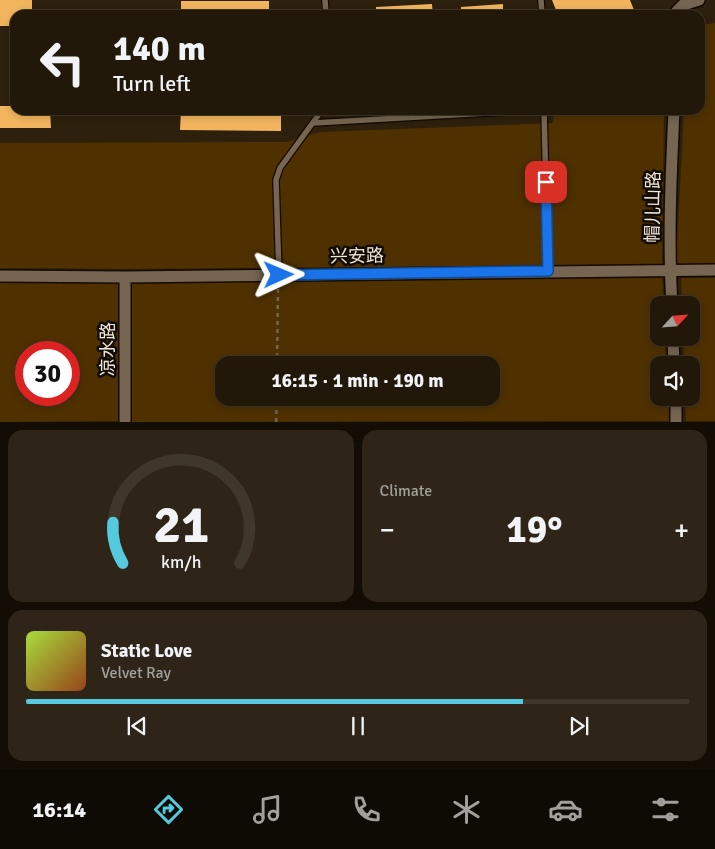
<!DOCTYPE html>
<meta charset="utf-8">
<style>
:root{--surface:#22180a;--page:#2e2518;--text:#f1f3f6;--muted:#a2a09c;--line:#3f372b;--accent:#55cadf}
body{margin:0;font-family:Signika,"Noto Sans SC",sans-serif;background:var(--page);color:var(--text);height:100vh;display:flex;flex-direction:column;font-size:19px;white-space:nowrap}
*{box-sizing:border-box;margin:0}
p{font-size:16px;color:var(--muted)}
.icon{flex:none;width:28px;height:28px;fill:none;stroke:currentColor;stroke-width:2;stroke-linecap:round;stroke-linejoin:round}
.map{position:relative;height:422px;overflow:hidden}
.details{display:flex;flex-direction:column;gap:8px;padding:8px;background:#130d06;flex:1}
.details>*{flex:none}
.guide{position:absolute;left:10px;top:10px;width:695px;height:105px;border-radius:15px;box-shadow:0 2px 8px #0003,0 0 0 1px var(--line);background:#22180a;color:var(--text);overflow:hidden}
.needle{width:32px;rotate:64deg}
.fabs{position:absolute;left:650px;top:296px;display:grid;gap:10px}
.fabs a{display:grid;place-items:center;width:50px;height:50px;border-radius:10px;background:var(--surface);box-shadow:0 2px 8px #0003,0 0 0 1px var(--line);font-size:25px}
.speed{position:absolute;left:15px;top:341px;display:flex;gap:10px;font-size:25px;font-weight:700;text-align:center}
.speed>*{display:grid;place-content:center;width:65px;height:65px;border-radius:50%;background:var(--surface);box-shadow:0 2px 8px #0003,0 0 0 1px var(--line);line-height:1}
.speed .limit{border:8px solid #d22;background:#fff;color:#111}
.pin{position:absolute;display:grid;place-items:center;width:42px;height:42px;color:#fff;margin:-21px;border-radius:10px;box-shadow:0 2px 8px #0006}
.me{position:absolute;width:55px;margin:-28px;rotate:89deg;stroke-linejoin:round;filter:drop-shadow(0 0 4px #0008)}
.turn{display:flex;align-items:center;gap:18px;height:105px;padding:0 20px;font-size:22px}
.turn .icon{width:65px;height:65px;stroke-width:2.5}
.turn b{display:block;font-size:35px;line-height:42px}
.big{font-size:38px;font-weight:800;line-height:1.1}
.details .tile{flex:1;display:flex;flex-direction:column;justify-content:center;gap:8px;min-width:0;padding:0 18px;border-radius:15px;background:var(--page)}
.details .dial{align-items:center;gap:0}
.dial svg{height:130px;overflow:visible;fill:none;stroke:var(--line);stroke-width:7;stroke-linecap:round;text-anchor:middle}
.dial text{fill:var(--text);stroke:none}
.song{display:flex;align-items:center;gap:15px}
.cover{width:60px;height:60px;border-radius:8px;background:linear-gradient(135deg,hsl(80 70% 55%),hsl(20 70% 35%))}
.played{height:5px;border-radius:2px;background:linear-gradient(90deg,var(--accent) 75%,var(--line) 75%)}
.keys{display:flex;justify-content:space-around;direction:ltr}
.heat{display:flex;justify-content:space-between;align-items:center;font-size:28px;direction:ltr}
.details .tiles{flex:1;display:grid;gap:8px;grid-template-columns:1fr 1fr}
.tile:last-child{grid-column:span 2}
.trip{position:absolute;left:215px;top:356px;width:285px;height:50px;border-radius:15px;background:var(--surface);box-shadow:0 2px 8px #0003,0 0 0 1px var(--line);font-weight:800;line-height:50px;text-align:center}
.tab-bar{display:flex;height:80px;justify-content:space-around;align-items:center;background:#0e0a04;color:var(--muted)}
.tab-bar .icon{width:35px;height:35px}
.tab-bar .active{color:var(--accent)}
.tab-bar b{font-size:22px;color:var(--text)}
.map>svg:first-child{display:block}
</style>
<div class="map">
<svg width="715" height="422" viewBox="0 0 715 422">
<rect width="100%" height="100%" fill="#2d200d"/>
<!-- green -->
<path fill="#4f3100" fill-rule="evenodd" d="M715,23V264H676L684,110H700V25Z
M554,110H664L662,265L128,269L0,268V143L287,142L320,132L553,123Z
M662,278L664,305H659V338H665L666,365H659V398H668L669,421L130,422V281ZM224,365H491V398H224Z
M681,278H715V421H686L685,398H691V365H684L683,338H691V305H682Z
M0,281H120V421L0,422ZM26,352H69V395H26Z"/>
<!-- building -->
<path fill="#f2b55e" d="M0,0H32V15H15V26H0Z
M552,0H630L636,15H558Z
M181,1H269V15H181Z
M432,4L433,15H376V7Z
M503,4V15H461V7Z
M0,106H15V110H50L51,128H0Z
M181,110H281V131L180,130Z"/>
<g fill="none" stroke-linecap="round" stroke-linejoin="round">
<defs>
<path id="service" d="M325,0L326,15
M541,0L542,15
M544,110L548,271
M313,123L539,110
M279,275L276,180L280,168L322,110"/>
<path id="minor" d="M677,15V11L683,5L699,0
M0,276L125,277L715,270
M672,305C668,240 671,175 674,110
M673,338L674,365
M676,398V422
M125,422V277"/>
</defs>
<!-- service casing -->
<use href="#service" stroke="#150900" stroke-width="8"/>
<!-- minor casing -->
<use href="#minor" stroke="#150900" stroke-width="14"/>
<!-- path -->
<path stroke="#716554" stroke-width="2.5" stroke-dasharray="4 4" stroke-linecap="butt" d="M277,365L278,286
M276,422L277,398"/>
<!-- service -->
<use href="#service" stroke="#756551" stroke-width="5.5"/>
<!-- minor -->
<use href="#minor" stroke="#756551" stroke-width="11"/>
</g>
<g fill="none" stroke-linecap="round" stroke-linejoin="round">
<defs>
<path id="route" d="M279,275L548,271L546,182"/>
</defs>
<!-- route casing -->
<use href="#route" stroke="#114b97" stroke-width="12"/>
<!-- route -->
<use href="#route" stroke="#1a73e8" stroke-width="9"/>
</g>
<g text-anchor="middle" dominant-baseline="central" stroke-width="5" stroke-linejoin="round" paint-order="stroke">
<!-- street labels -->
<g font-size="18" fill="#f1e8dc" stroke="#110b04">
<text transform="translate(653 207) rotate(-89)">帽儿山路</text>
<text transform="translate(357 256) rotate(-1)">兴安路</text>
<text transform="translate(108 349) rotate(-90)">凉水路</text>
</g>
</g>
</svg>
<div class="fabs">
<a><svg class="needle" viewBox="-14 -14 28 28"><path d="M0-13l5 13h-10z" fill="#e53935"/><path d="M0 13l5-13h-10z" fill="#a2a09c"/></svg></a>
<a><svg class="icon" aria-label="sound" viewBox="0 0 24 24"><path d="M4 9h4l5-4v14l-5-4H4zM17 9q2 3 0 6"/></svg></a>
</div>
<div class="speed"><div class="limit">30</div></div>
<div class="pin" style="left:546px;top:182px;background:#d93025"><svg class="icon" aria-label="arrive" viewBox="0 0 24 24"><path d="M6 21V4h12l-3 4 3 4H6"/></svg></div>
<svg class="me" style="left:279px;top:275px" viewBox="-20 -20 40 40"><path d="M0-17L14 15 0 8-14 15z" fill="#1a73e8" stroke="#fff" stroke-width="4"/></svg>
<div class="trip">16:15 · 1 min · 190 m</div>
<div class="guide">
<div class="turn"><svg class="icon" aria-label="left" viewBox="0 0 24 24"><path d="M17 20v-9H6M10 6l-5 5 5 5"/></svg><div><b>140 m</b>Turn left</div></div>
</div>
</div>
<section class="details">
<div class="tiles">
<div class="tile dial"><svg viewBox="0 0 100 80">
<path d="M14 69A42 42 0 1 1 86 69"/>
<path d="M14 69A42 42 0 0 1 8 44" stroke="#55cadf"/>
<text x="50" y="56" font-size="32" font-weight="700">21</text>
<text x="50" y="72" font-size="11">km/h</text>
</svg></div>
<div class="tile"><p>Climate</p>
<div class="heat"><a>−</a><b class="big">19°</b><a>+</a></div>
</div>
<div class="tile">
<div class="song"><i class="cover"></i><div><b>Static Love</b><p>Velvet Ray</p></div></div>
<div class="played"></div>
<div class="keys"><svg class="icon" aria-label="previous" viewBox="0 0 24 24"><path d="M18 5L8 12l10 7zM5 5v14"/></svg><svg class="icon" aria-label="pause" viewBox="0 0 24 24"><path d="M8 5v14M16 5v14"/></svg><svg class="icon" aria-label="next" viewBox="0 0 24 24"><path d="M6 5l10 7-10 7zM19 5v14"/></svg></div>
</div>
</div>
</section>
<nav class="tab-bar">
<b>16:14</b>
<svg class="icon active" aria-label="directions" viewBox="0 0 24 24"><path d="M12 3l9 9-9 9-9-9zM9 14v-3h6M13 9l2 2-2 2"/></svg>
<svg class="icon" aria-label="music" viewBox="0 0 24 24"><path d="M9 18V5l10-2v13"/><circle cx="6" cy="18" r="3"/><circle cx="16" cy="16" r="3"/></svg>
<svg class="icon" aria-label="phone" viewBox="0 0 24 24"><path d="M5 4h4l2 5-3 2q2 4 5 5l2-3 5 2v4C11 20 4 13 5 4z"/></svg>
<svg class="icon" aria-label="climate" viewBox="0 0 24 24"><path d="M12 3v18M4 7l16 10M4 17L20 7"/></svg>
<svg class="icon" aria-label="car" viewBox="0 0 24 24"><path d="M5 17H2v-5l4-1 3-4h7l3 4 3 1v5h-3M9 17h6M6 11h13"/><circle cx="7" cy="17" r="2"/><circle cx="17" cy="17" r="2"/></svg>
<svg class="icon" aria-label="filters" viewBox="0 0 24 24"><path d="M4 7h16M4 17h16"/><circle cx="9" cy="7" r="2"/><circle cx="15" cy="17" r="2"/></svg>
</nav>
